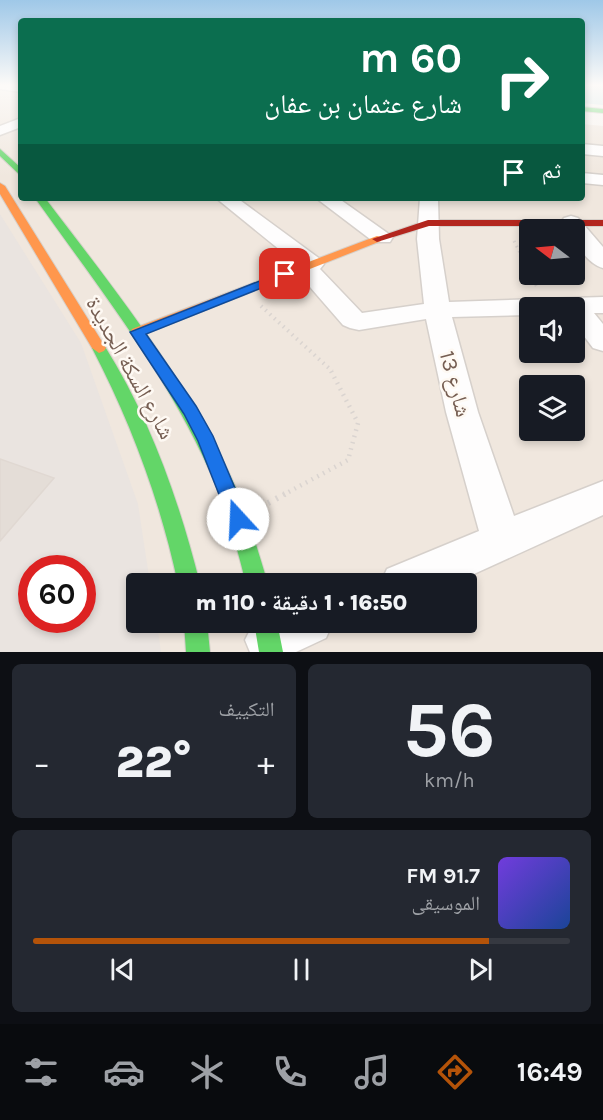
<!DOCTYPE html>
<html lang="ar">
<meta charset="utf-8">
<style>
:root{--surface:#171b24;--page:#242831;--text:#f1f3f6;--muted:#9ea1a6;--line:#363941;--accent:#b45309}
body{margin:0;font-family:Karla,"Noto Naskh Arabic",sans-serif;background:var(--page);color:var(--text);direction:rtl;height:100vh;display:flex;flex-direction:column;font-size:22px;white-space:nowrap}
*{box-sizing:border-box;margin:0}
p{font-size:20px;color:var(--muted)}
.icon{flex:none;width:33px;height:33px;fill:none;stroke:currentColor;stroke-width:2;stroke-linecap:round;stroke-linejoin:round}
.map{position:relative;height:652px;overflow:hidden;direction:ltr}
.panel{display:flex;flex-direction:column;gap:12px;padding:12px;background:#0d0f14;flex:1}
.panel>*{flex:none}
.top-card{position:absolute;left:18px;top:18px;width:567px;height:183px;border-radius:6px;box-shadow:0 3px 9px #0003;direction:rtl;background:#0b6e4f;color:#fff;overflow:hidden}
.needle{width:39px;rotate:286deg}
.controls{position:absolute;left:519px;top:219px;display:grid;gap:12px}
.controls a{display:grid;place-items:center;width:66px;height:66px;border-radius:6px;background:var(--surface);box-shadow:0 3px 9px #0003;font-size:30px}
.speed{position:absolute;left:18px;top:555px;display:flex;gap:12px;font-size:30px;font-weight:700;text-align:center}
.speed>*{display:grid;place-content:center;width:78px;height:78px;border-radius:50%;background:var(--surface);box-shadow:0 3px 9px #0003;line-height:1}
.speed .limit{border:9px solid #d22;background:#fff;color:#111}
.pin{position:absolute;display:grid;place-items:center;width:51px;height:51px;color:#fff;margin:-26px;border-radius:12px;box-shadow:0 3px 9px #0006}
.me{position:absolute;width:66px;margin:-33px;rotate:340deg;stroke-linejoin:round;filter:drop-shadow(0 0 4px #0008)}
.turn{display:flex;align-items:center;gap:21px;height:126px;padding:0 24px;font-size:27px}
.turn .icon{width:78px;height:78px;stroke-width:2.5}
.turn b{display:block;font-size:42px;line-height:51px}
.then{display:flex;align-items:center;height:57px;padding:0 24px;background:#0003;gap:12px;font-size:22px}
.big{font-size:45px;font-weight:800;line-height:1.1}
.panel .widget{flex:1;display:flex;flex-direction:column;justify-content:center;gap:9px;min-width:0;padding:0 21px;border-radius:9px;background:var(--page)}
.panel .dial{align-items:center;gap:0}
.dial b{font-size:78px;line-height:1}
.song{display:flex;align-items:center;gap:18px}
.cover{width:72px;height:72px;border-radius:9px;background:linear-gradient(135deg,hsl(260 70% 55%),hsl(220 70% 35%))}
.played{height:6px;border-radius:3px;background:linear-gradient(90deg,var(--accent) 85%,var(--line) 85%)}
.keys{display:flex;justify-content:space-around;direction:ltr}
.heat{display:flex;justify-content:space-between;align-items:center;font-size:33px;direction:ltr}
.panel .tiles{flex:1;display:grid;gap:12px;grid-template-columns:1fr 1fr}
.widget:last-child{grid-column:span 2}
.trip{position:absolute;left:126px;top:573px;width:351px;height:60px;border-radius:6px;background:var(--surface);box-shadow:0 3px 9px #0003;font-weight:800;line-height:60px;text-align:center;direction:rtl}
.tab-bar{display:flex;height:96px;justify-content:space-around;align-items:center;background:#090b0e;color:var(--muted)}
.tab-bar .icon{width:42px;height:42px}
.tab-bar .on{color:var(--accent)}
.tab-bar b{font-size:27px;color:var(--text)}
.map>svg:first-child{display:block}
</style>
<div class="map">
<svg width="603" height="652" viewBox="0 0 603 652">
<rect width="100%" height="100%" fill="#f8f4f0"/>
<!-- residential -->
<path fill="#f0e7de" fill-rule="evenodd" d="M0,85H21V198H582V124L603,126V652H0ZM530,230H574V274H530ZM530,308H574V352H530ZM530,386H574V430H530ZM32,568H82V620H32ZM136,584H466V622H136Z"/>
<!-- industrial -->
<path fill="#eae4e0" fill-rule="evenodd" d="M0,214L81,343L138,504L150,583L136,584V622L157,623L161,652H0ZM32,568H82V620H32Z"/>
<!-- water -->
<path fill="#d2e6e8" d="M582,85H603V105L582,103Z"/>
<!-- building -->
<path fill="#e4ddd7" stroke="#e0d8d2" stroke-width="1.5" d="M0,459L54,478L0,541Z"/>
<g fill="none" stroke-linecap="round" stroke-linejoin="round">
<defs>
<path id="street" d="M0,85H21V92L0,89Z
M21,118V127L0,135V126Z
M582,144L603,146V156L582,154Z
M582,173L603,175V185L582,183Z
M216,198H237L320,259L324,264L320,269L362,313L424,304L417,239L420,198H438L439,239L449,302L603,297V313H594L603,324V351L593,348L574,323V308H530V315L452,317L478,412L514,516L603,481V515L452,584H380L387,569L479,531L446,412L426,319L359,330L350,328L343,325L297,272L293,267L296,263Z
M316,198H338L393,237L390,242H374Z
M571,216L578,218L603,247V268C588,264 574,244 574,230H566L561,222L564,218Z
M254,622H333L326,638L296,652H250L245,640Z"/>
<path id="fast" d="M582,107L603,109V113L582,111Z
M0,149L21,168V176L0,156Z
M35,198H45C115,290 189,382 236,488C249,519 258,551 268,584H246C238,551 229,519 217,488C173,381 101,291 35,198Z
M99,343L104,345C150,418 179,500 200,584H178C160,500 131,423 92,348Z
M184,622H207L210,652H186Z
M254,622H277L283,652H259Z"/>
<path id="slow" d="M0,183L5,186L106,348L104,351L99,353L92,348L0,194Z
M377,236L381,237V241L142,335L137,336L130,332L132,329Z"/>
<path id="jam" d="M428,220H603V226H429L377,242L372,239Z"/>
</defs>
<!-- street casing -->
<use href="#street" stroke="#d6d0cb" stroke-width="3"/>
<!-- fast casing -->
<use href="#fast" stroke="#d6d0ca" stroke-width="2"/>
<!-- slow casing -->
<use href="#slow" stroke="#d6d0ca" stroke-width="2"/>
<!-- jam casing -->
<use href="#jam" stroke="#d6d0ca" stroke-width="2"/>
<!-- path-far3 -->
<path stroke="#dad4d0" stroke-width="3" stroke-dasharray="1.5 4" stroke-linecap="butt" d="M514,241L530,273"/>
<!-- path-far2 -->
<path stroke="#dad4d0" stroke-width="4" stroke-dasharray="1.5 4.5" stroke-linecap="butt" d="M530,274L538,288
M261,306L332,371"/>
<!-- path-far1 -->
<path stroke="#dad4d0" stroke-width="4.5" stroke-dasharray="1.5 5" stroke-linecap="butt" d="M283,495L348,460L358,423L330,369"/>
<!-- path -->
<path stroke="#dad4d0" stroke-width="6" stroke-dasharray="2 7" stroke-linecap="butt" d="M268,503L285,494"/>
<!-- street -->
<use href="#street" fill="#fefdfd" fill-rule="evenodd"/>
<!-- fast -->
<use href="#fast" fill="#63d668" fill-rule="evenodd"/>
<!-- slow -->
<use href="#slow" fill="#ff974d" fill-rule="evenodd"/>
<!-- jam -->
<use href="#jam" fill="#b3261e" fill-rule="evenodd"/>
</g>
<!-- sky -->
<linearGradient id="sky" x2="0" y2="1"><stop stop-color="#9fc8e8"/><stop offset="0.48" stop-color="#fcfaf8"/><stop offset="1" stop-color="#fcfaf8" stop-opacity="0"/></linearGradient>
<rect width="603" height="177" fill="url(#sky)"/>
<!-- route -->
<path fill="#1a73e8" stroke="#114b97" stroke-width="1.5" d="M285,271L291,274L289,277L146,334L196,406L213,436L248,519L245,525L238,528L231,525L198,441L184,414L130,332Z"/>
<g text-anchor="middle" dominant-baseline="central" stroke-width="5" stroke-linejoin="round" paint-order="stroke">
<!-- street labels -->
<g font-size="22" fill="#755d51" stroke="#fef9f3">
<text transform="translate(130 368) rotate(61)">شارع السكة الجديدة</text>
<text transform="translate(455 384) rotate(75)">شارع 13</text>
</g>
</g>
</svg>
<div class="controls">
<a><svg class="needle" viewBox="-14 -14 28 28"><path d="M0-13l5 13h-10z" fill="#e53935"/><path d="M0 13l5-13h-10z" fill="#9ea1a6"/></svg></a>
<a><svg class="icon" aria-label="sound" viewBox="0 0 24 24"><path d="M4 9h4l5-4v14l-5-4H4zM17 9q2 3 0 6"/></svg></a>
<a><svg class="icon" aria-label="layers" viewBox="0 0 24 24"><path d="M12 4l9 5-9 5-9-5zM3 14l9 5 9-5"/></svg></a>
</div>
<div class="speed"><div class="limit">60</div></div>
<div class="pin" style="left:285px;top:274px;background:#d93025"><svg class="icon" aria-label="arrive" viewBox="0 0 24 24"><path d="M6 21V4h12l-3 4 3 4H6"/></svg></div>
<svg class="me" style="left:238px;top:519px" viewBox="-20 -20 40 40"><circle r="19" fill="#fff"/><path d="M0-13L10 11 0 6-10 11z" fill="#1a73e8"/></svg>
<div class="trip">16:50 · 1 دقيقة · 110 m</div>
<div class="top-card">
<div class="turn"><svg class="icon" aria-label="right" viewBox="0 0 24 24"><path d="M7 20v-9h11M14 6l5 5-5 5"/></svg><div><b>60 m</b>شارع عثمان بن عفان</div></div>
<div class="then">ثم<svg class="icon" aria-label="arrive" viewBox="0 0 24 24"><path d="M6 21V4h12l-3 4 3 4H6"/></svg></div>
</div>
</div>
<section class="panel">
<div class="tiles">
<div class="widget dial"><b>56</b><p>km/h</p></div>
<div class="widget"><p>التكييف</p>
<div class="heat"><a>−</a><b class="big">22°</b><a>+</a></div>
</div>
<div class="widget">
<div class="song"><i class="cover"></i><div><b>91.7 FM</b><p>الموسيقى</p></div></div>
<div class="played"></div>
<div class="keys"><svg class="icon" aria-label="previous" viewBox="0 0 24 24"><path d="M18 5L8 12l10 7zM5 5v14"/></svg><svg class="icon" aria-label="pause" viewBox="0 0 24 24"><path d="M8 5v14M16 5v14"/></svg><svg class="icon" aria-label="next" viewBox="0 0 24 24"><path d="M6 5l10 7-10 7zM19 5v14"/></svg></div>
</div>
</div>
</section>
<nav class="tab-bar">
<b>16:49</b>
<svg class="icon on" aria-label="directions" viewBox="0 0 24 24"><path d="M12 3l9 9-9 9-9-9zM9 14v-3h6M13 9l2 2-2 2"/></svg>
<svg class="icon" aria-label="music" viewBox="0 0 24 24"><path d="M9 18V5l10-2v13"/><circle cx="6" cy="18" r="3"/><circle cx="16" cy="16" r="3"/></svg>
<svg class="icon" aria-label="phone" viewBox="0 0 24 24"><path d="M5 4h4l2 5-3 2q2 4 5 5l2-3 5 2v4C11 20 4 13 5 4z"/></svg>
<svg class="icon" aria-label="climate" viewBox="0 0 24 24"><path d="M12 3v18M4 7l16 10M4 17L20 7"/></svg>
<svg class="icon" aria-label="car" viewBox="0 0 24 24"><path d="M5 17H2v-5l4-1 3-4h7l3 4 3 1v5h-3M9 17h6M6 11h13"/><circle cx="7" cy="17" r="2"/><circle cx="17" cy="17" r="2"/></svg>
<svg class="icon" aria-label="filters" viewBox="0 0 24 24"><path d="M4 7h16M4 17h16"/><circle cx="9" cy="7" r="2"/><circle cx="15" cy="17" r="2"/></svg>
</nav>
